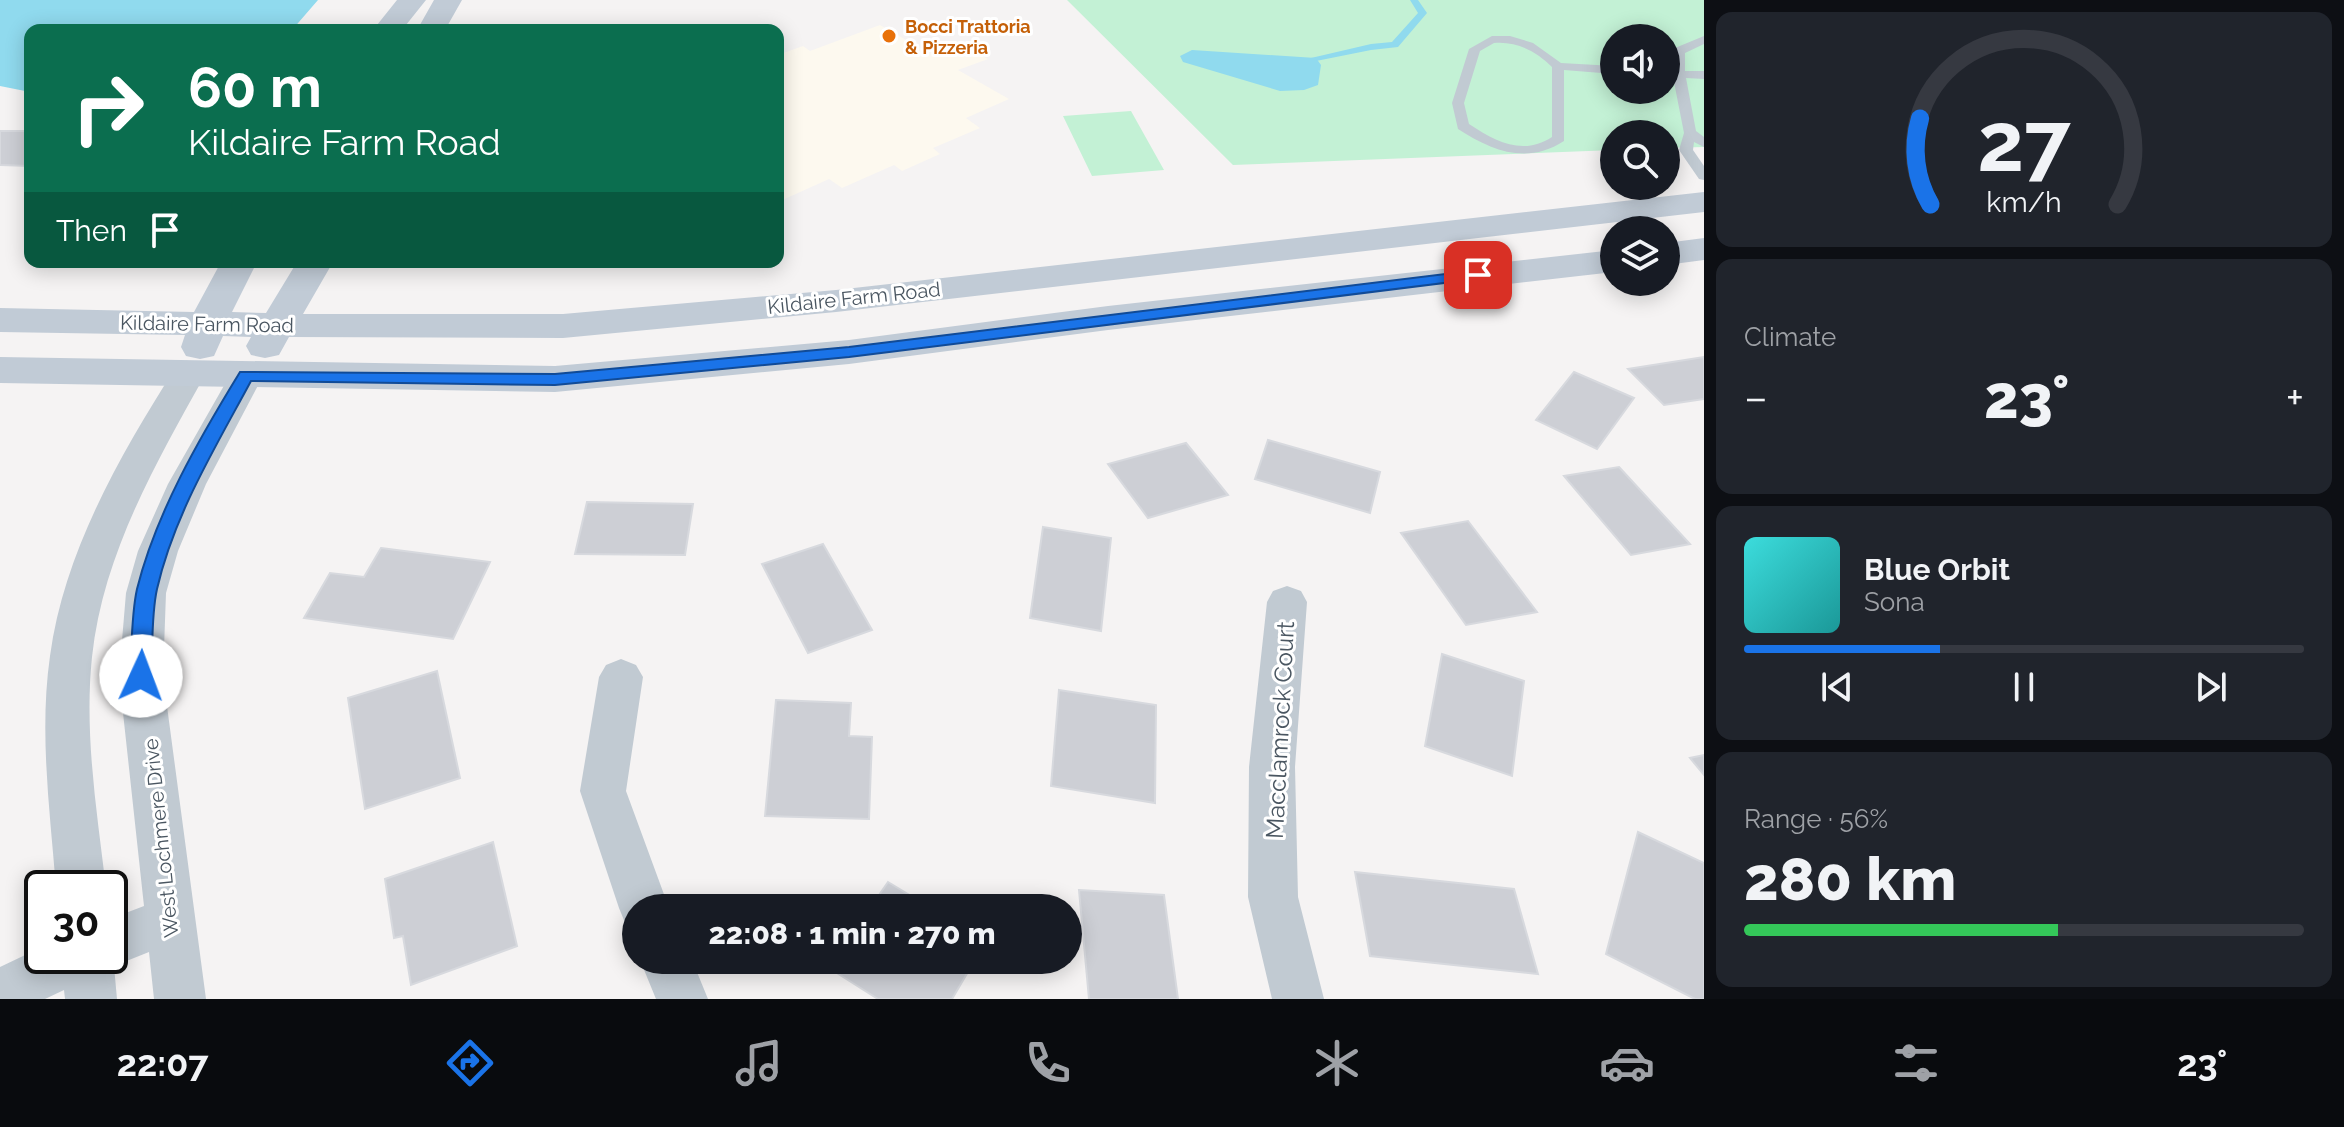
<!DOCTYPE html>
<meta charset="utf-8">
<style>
:root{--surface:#171b24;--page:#20242c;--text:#f1f3f6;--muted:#9ea1a6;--line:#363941;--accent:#1a73e8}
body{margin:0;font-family:Raleway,sans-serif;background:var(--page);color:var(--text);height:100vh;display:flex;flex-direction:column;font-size:30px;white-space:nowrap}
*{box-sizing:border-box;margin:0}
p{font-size:26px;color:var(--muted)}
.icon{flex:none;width:44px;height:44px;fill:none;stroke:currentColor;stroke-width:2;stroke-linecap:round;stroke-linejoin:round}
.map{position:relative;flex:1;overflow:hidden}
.drawer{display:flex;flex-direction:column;gap:12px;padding:12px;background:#0d0f14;width:640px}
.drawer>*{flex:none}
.hud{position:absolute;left:24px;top:24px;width:760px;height:244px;border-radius:16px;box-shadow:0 4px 20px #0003;background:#0b6e4f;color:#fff;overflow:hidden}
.fabs{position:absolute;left:1600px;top:24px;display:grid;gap:16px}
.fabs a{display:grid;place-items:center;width:80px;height:80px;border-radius:50%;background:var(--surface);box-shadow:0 4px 20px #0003;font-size:40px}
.speed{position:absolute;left:24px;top:870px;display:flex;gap:16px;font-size:40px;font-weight:700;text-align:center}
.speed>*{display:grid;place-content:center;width:104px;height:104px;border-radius:50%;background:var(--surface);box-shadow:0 4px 20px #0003;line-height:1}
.speed .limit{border:4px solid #111;border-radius:12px;background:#fff;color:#111}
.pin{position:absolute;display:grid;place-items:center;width:68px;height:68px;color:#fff;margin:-34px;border-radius:16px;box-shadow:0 4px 12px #0006}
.me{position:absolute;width:88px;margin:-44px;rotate:2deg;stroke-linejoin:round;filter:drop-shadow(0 0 6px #0008)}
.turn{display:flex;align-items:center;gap:28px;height:168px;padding:0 32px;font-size:36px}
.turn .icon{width:104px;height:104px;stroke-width:2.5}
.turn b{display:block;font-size:56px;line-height:68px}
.then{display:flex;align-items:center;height:76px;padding:0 32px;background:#0003;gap:16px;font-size:30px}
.big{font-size:60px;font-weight:800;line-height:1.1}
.drawer .card{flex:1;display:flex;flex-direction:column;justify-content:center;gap:12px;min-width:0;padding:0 28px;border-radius:16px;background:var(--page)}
.drawer .dial{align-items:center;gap:0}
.dial svg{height:208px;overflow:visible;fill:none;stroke:var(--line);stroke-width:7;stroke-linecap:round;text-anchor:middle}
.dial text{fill:var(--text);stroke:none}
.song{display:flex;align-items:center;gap:24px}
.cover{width:96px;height:96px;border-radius:12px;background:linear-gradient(135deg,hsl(180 70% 55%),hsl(180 70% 35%))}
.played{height:8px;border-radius:4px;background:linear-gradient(90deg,var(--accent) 35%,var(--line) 35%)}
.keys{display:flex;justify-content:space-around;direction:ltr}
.heat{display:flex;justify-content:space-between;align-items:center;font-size:44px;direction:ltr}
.charge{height:12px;border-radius:6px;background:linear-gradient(90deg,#34c759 56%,var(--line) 0)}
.trip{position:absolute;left:622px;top:894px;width:460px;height:80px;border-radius:40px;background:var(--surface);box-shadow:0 4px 20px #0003;font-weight:800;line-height:80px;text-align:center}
.dock{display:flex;height:128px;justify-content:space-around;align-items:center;background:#090b0e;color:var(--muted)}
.dock .icon{width:56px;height:56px}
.dock .active{color:var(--accent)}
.dock b{font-size:36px;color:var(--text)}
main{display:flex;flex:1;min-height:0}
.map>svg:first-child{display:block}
</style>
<main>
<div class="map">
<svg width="1704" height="999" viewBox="0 0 1704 999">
<rect width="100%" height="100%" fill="#f5f3f3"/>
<!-- commercial -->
<path fill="#fdf9ef" d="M880,25L929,53L957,42L988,59L958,70L1009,99L966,118L980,128L933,148L940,154L902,171L894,165L842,188L829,179L778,202V55L803,46L810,51Z"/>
<!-- green -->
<path fill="#c3f1d5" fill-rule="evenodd" d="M1067,0H1704V147L1666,148V134H1614V150L1233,165ZM1614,38H1666V90H1614Z
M1131,111L1164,170L1092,176L1063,116Z"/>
<!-- water -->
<path fill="#90daee" d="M0,0H318L292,30H30V92L0,86Z
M1192,50L1316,58L1321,65L1318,85L1304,90L1280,91L1183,62L1180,56Z"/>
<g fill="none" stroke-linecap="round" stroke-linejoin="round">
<!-- stream -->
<path fill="#90daee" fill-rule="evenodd" d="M1410,0H1418L1427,13L1398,47L1371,50L1316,61L1311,58L1371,44L1392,42L1418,13Z"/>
</g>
<!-- building -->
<path fill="#cdcfd5" stroke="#d7d9de" stroke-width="2" d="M0,131H30V166L0,165Z
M1704,357V399L1664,405L1628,369Z
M1574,372L1634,398L1597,449L1536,420Z
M1268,440L1380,472L1370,513L1255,479Z
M1186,443L1228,495L1148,518L1108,464Z
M1619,467L1690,544L1631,555L1564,476Z
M587,502L693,504L685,555L575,554Z
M1468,521L1537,612L1466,625L1401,533Z
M1043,527L1111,538L1101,631L1030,618Z
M823,544L872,630L808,653L762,564Z
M381,548L490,562L453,639L304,618L330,573L364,577Z
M1442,654L1524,681L1512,776L1425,746Z
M437,671L460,778L365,809L348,698Z
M1059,690L1156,705L1155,803L1051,786Z
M776,700L851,703L849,736L872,737L869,819L765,816Z
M1704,755V775L1690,758Z
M1638,832L1704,863V999H1695L1606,954Z
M493,842L517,946L411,985L403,936L394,938L385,879Z
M1355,872L1514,889L1538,974L1370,956Z
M888,882L931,908H870Z
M1079,890L1164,895L1178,999H1089Z
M834,960H975L952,999H878L829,968Z"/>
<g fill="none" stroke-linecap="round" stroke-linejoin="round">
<!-- lane -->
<path fill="#c1cad2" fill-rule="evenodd" d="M1492,36H1510L1533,43L1561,63L1614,66V74L1564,70V141C1527,165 1492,151 1458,129L1452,103L1469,49ZM1494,43C1516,41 1536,51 1552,67V137C1523,156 1496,142 1469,124L1464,103L1480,51Z
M1704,36V44L1685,53V71H1704V79L1686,78L1696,131L1704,137V147L1694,142L1693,150L1704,166V180L1699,179L1679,150L1684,133L1673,77H1666V69L1673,70L1675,48Z"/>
<!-- street -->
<path fill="#c1cad2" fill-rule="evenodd" d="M188,364L200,367L205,375C156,463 103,554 92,657C84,734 97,812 106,888H56C50,811 39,733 50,656C64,552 120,455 176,367Z
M246,365L258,368L263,376L206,484L178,551L166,593L163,676L206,999H154L149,952L114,966L117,999H65L64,990L45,999H0V967L42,947V956H110V919L144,906L119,676L126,593L138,551L168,484L234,368Z
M1287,586L1301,591L1307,602L1295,767L1298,897L1324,999H1272L1248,897L1249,767L1267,602L1273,591Z
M621,659L636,665L643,677L626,791L669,908H636V928L626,925L619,908L580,791L599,677L606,665Z
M640,960H692L708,999H656Z"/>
<!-- secondary -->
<path fill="#c1cbd6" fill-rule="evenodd" d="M397,0H426L402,30H373Z
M434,0H462L445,30H417Z
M1704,192V212L836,312L563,338L289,337L279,355L265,358L251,355L246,346L251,337L223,336L214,356L200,359L186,356L181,347L185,335L0,332V308L194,312L221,262H257L232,312L266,313L297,262H333L303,314H563L836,290Z
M1704,238V260L1666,265V243Z
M1614,250V272L1108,330L849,364L555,392L0,383V357L555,366L849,340L1108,306Z"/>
</g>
<!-- route -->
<path fill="#1a73e8" stroke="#114b97" stroke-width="2" d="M1478,270L1486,275L1484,278L849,357L555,385L251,381C215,448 174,515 157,589C151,616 153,648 151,676L148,682L141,684L133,682L130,676C132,648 131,616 137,589C156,513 199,439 240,372L555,374L849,347Z"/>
<!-- markers -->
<circle fill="#e8710a" stroke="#fff" stroke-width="3" cx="889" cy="36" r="8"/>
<g text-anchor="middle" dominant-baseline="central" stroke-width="6" stroke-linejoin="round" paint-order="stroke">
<!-- far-food labels -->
<g font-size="18" font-weight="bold" fill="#c56008" stroke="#fff" text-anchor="start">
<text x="905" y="26">Bocci Trattoria<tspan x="905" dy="21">&amp; Pizzeria</tspan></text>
</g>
<!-- street labels -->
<g font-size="20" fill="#4a5661" stroke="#fff">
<text transform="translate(854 298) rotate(-6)">Kildaire Farm Road</text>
<text transform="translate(207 324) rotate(1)">Kildaire Farm Road</text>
<text transform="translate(161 838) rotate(-96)">West Lochmere Drive</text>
</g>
<!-- near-street labels -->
<g font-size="24" fill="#4a5661" stroke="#fff">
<text transform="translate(1280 730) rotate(-87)">Macclamrock Court</text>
</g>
</g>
</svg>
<div class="fabs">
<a><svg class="icon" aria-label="sound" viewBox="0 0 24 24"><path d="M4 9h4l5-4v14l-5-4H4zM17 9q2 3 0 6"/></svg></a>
<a><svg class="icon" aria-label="search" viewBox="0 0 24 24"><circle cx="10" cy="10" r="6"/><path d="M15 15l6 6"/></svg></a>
<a><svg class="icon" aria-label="layers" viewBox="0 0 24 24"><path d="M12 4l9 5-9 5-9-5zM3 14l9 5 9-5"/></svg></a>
</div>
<div class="speed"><div class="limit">30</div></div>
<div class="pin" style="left:1478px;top:275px;background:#d93025"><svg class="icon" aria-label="arrive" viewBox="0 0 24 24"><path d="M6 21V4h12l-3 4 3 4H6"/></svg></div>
<svg class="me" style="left:141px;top:676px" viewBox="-20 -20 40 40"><circle r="19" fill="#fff"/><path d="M0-13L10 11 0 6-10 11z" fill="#1a73e8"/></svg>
<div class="trip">22:08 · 1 min · 270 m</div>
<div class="hud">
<div class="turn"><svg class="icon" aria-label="right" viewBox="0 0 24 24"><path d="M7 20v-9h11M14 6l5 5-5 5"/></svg><div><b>60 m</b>Kildaire Farm Road</div></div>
<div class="then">Then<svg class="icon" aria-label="arrive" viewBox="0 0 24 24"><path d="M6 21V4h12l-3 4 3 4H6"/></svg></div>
</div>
</div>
<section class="drawer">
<div class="card dial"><svg viewBox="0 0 100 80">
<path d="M14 69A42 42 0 1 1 86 69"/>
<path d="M14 69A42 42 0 0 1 10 36" stroke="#1a73e8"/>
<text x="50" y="56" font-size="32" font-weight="700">27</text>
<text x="50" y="72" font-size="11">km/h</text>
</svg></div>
<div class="card"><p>Climate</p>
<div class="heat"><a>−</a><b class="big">23°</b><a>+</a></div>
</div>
<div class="card">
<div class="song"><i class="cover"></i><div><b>Blue Orbit</b><p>Sona</p></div></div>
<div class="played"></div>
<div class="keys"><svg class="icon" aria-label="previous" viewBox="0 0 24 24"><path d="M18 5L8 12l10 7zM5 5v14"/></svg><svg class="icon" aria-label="pause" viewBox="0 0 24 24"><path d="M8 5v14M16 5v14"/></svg><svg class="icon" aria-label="next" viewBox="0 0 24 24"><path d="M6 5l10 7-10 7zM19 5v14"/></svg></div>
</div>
<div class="card"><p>Range · 56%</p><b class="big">280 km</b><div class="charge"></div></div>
</section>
</main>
<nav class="dock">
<b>22:07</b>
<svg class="icon active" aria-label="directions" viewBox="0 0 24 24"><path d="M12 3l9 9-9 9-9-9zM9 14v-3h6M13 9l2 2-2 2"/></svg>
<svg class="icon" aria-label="music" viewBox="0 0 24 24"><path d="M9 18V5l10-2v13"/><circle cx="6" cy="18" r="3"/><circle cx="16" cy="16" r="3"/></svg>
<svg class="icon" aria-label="phone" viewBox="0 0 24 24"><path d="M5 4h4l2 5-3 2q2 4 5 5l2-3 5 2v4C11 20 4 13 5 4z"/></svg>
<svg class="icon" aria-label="climate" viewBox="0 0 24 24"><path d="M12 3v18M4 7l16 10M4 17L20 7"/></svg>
<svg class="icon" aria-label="car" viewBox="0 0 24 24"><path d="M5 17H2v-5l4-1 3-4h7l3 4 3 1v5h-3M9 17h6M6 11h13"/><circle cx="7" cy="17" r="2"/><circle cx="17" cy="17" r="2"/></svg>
<svg class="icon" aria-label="filters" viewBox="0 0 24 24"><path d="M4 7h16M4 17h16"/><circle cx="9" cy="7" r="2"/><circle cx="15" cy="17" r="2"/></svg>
<b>23°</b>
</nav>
